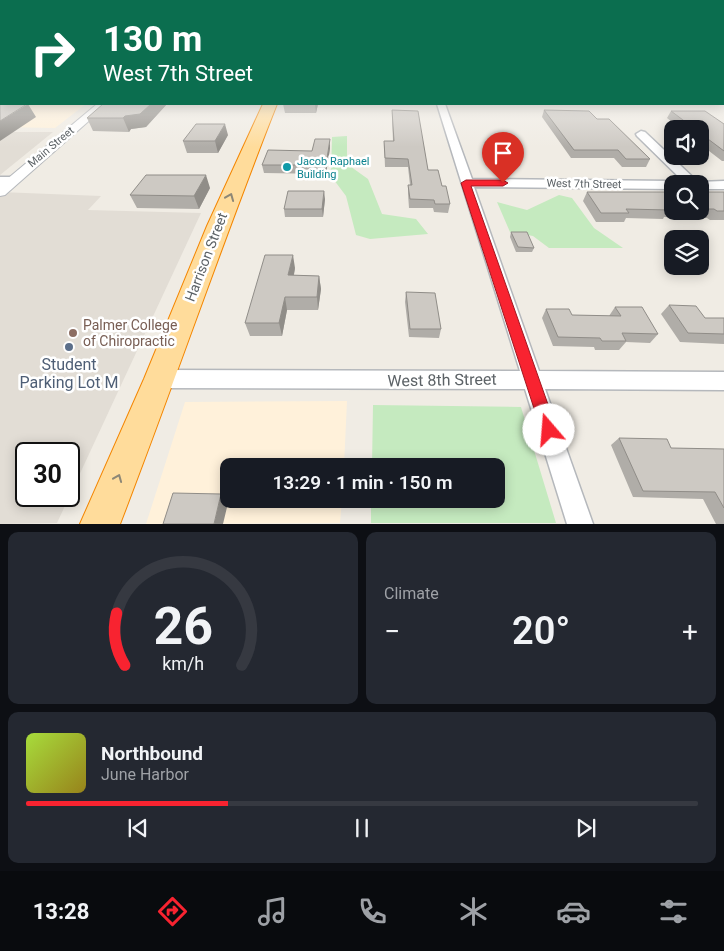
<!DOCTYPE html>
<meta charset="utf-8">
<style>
:root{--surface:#171b24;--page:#242831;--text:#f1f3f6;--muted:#9ea1a6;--line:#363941;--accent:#f82330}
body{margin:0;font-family:Roboto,sans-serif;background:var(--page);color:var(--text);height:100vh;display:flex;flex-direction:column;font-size:19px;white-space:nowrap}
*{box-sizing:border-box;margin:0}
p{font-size:16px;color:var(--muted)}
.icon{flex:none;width:28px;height:28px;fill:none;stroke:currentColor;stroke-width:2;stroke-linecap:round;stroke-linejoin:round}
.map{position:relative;height:524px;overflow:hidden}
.side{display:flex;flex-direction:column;gap:8px;padding:8px;background:#0d0f14;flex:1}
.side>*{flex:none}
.top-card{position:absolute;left:0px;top:0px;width:725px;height:105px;box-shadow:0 2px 12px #0003;background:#0b6e4f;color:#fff;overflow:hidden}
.tools{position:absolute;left:664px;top:120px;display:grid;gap:10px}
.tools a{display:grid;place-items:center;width:45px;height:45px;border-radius:10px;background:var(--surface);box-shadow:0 2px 12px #0003;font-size:25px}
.speed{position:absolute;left:15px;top:442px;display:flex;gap:10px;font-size:25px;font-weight:700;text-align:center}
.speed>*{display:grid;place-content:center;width:65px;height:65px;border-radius:50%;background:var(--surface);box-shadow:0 2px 12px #0003;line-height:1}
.speed .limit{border:2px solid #111;border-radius:8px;background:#fff;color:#111}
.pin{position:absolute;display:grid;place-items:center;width:42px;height:42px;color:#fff;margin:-51px -21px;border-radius:50% 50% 50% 0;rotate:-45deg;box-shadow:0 0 5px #0007}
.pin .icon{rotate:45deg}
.me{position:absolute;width:55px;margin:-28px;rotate:342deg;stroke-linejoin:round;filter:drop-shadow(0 0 4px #0008)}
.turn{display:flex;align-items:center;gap:18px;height:105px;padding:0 20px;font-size:22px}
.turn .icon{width:65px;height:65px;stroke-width:2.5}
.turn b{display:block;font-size:35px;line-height:42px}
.big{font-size:38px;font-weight:600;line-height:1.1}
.side .widget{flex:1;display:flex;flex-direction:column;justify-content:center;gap:8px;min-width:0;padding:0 18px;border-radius:10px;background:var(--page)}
.side .dial{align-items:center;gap:0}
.dial svg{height:130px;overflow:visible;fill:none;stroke:var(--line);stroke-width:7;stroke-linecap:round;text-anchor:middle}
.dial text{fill:var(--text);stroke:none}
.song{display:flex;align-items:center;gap:15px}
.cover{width:60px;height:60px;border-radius:8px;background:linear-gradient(135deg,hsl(80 70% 55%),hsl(50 70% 35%))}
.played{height:5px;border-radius:2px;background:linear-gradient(90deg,var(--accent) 30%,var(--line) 30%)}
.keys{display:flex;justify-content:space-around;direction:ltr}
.heat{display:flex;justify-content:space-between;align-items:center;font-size:28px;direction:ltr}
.side .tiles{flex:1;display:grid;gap:8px;grid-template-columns:1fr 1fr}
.widget:last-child{grid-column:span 2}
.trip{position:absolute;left:220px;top:458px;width:285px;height:50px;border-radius:10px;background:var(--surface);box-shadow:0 2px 12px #0003;font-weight:600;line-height:50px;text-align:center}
.dock{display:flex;height:80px;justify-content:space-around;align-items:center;background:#090b0e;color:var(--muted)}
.dock .icon{width:35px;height:35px}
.dock .on{color:var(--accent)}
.dock b{font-size:22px;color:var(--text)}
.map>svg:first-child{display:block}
</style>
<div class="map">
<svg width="724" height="524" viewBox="0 0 724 524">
<rect width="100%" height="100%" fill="#f0ece4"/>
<!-- commercial -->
<path fill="#fff1da" d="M0,99L1,104H86L55,128L0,127Z
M347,401L344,466H229V499H342L340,523L146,524L185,402Z"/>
<!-- education -->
<path fill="#e2ddd5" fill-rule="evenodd" d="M0,132H53L0,175Z
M0,192L101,196L88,210L201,213L57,523L0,524ZM26,454H69V496H26Z"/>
<!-- green -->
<path fill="#c5eabf" d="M347,136V164L368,179L382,214L416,219L428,234L370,239L356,235L346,196L331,176L332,137Z
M559,195L572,198L594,228L623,248H549L533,236L510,232L497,202L527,210Z
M373,405L521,407L556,523H371V499H496V466H372Z"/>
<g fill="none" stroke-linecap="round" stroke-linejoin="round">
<defs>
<path id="minor" d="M0,90H1V94H0Z
M437,104H445L472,179L672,181L677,184H672V189L474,187L539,371L724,372V390L545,389L593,524H567L525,389L160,388L153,385L150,379L153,373L160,370L520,371Z
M641,131L645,132L698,182L724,181V189H700V184H686L637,136L636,134Z
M0,177H11L17,181L11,185H0Z"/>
<path id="tertiary" d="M97,104H108L5,195L0,196V185Z"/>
<path id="trunk" d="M263,104H277C222,243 174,384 120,524H80L144,379L207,226Z"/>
</defs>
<!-- minor casing -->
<use href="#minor" stroke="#b5b8bc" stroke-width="3"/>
<!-- tertiary casing -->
<use href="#tertiary" stroke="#b5b8bc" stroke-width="2"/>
<!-- trunk casing -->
<use href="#trunk" stroke="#f48600" stroke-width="2"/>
<!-- minor -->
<use href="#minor" fill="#fff" fill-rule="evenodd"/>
<!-- tertiary -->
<use href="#tertiary" fill="#fff" fill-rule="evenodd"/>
<!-- trunk -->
<use href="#trunk" fill="#ffdc9b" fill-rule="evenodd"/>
</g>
<!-- wall -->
<path fill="#b0ada8" d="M108,104H167L146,127L131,129L129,132L93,131L87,118Z
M283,104H318L316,113H285Z
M392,110L428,170L442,186L450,204L448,213L434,212L433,208H409L408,194V185H410L408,167H385L384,141H393L392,117Z
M544,110L597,119L650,159L646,167H622L614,158H571L542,117Z
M671,111L724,124V161H722L700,144V129H681L667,118Z
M228,135L218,153H187L183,141Z
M485,142L516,156L513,165L489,164L483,150Z
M330,148L326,174L264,173L262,165L312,151Z
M210,188L199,209L137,208L130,195Z
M587,192H672V211H700V192H724V220H710L707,218L664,217L663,219L626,218L624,222H596L583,201Z
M325,199L323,217H285L284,209Z
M511,232L534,248L532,252H516L510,237Z
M295,268L294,275L319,276L321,289L318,310H287L282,336H250L245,323Z
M406,292L441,329L439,338L409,337L405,302Z
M669,305L705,318H724V344L680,342L661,314Z
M615,307L658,334L650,343L626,342L619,350H595L594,347L553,346L542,318L546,309L572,315L609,316Z
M619,438L671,448L724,449V524H716L703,499L633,497L611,445Z"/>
<!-- shaded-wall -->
<path fill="#908d88" d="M28,104L36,117L0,141V121Z
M151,104H167L146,127L131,129L129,132L123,118L125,116Z
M315,104H318L316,113Z
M225,124L228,135L218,153L215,141Z
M330,139V148L326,174V165Z
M206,175L210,188L199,209L194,196Z
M324,191L325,199L323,217L322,209Z
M293,255L295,268L291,289L288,275Z
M319,276L321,289L318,310L317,297Z
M285,297L287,310L282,336L279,323Z
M221,494L228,503L223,524H214Z"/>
<!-- building -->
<path fill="#cdc9c3" stroke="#908d88" d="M0,102H1V104H27L0,121Z
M103,104H151L140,114L125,116L123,118H87Z
M392,110L418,111L428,170H438L442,186H446L450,204H435L434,200L410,199L408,185H412L408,159L385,158L384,141H394Z
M544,110L589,111L597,119H609L650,159H626L618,150H574Z
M671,111H705L724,124V151L700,133V129H695Z
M196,124H225L215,141H183Z
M315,139H330L326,165H262L268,150L312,151Z
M485,142H508L516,156H491Z
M146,175H206L194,196L130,195Z
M288,191H324L322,209H284Z
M587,192H672V208H668L669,210L626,209L629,213H601Z
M700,192H724V211H717L714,209H700Z
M511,232H527L534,248L518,247Z
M265,255H293L288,275L319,276L317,297H285L279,323H245Z
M406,292L435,293L441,329H410Z
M669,305L696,306L705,318H724V334L688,333Z
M615,307H642L658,334L622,333L626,341H602L600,338L558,337L546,309H569L572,315L621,316Z
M619,438L667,439L671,448L724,449V508L715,492L643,491Z
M173,493L221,494L214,524H163Z"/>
<!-- one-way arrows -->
<defs><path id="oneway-chevron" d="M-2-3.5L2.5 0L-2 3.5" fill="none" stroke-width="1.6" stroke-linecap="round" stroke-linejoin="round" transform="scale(1.25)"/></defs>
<g stroke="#8d8776">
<use href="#oneway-chevron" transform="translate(230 197) rotate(-68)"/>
<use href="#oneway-chevron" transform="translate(118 478) rotate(-68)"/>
</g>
<!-- sky -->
<linearGradient id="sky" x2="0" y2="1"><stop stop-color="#8dc7f1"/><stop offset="0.5" stop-color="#f8f6f3"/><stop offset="1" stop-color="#f8f6f3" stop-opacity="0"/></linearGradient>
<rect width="724" height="147" fill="url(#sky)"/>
<!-- route -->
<path fill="#f82330" stroke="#a1171f" d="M466,180H503L508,183L503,186H471L557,430L555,436L549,438L543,436L541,430L461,183Z"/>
<!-- markers -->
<circle fill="#0f9aa8" stroke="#fff" stroke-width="2" cx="287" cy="167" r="5"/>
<circle fill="#8d6e63" stroke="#fff" stroke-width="2" cx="73" cy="333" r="5"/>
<circle fill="#5c6f8a" stroke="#fff" stroke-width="2" cx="69" cy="347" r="5"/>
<g text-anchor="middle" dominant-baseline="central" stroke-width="5" stroke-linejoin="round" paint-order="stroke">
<!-- far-street labels -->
<g font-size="11" fill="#5c6266" stroke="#fff">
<text transform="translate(51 147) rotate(-40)">Main Street</text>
<text transform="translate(584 184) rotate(1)">West 7th Street</text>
</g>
<!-- far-culture labels -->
<g font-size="11" fill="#0d838f" stroke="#fff" text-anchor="start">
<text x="297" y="161">Jacob Raphael<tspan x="297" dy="13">Building</tspan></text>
</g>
<!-- street labels -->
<g font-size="14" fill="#5c6266" stroke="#fff">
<text transform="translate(206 257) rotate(-69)">Harrison Street</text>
</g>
<!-- education labels -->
<g font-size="14" fill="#785e54" stroke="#fff" text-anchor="start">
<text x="83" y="325">Palmer College<tspan x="83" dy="16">of Chiropractic</tspan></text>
</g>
<!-- near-service labels -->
<g font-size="16" fill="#4e5e75" stroke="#fff">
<text x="69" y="364">Student<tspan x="69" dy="18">Parking Lot M</tspan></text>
</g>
<!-- near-street labels -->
<g font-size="16" fill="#5c6266" stroke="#fff">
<text transform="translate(442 380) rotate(-1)">West 8th Street</text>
</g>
</g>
</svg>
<div class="tools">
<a><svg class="icon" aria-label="sound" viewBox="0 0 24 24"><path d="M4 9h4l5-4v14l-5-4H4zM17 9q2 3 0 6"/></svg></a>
<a><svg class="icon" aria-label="search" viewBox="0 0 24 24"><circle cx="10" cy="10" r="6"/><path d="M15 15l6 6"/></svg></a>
<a><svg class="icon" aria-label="layers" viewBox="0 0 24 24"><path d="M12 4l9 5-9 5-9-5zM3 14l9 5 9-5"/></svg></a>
</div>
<div class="speed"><div class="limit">30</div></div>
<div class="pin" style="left:503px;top:183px;background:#d93025"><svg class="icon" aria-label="arrive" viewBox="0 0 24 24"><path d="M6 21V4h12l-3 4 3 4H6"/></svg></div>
<svg class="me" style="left:549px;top:430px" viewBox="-20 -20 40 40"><circle r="19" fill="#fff"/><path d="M0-13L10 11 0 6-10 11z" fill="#f82330"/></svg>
<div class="trip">13:29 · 1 min · 150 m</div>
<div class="top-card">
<div class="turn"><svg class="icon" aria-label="right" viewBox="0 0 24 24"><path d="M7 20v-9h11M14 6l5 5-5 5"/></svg><div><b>130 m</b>West 7th Street</div></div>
</div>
</div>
<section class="side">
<div class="tiles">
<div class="widget dial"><svg viewBox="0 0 100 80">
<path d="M14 69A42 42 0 1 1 86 69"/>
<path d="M14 69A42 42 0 0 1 9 37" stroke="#f82330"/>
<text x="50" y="56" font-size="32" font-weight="700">26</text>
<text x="50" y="72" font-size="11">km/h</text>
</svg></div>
<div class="widget"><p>Climate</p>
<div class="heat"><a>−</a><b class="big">20°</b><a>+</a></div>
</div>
<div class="widget">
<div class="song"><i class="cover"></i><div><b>Northbound</b><p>June Harbor</p></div></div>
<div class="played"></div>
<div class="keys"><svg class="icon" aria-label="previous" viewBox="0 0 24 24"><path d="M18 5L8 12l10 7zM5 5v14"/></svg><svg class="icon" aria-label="pause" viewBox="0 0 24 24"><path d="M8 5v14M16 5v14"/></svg><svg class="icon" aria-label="next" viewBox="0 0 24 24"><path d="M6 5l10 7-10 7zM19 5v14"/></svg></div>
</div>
</div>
</section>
<nav class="dock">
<b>13:28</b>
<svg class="icon on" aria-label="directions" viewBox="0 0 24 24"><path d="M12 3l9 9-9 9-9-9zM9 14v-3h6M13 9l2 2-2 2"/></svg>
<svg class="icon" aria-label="music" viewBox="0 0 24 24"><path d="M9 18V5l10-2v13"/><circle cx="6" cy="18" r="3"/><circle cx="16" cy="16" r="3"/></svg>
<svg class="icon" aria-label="phone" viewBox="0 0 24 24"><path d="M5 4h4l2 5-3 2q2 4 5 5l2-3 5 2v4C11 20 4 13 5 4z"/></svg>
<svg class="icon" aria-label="climate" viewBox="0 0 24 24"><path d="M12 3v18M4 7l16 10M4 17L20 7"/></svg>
<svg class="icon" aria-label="car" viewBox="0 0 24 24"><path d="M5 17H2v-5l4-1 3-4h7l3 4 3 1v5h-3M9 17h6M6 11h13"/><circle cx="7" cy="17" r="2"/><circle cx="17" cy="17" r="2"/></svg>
<svg class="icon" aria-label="filters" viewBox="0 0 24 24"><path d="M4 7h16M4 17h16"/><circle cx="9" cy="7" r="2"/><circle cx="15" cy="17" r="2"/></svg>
</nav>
